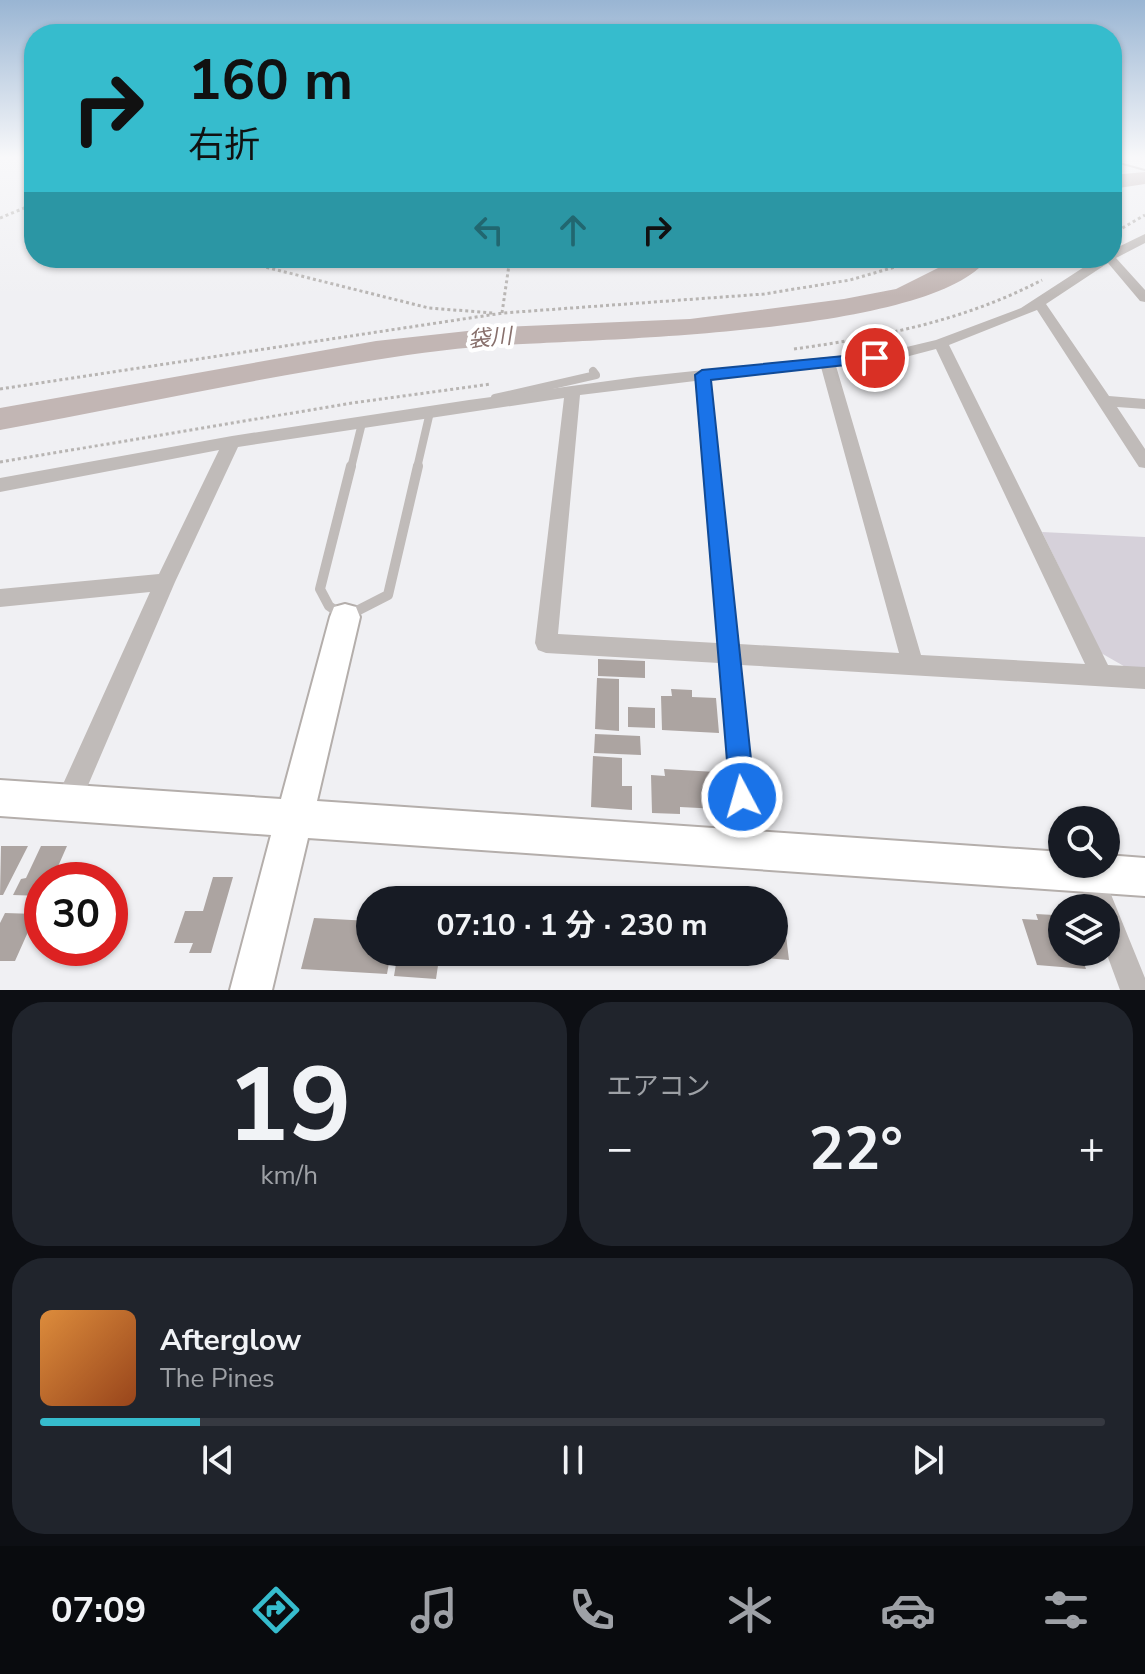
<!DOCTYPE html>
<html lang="ja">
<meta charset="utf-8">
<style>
:root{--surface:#171b24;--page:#20242c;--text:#f1f3f6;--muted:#9ea1a6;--line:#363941;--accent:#36bccd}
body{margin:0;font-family:"Nunito Sans","Noto Sans JP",sans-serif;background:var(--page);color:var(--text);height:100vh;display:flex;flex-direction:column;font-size:30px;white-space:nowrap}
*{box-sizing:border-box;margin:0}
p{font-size:26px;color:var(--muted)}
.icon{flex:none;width:44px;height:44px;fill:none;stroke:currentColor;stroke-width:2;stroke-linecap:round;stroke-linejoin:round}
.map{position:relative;height:990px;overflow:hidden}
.side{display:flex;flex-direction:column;gap:12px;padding:12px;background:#0d0f14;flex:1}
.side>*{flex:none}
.hud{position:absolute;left:24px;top:24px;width:1098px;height:244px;border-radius:32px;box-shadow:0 2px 6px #0004;background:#36bccd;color:#111;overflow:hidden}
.controls{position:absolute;left:1048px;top:806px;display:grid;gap:16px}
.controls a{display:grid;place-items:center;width:72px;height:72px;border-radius:50%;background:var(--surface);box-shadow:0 2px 6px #0004;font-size:40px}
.speed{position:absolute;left:24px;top:862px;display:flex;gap:16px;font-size:40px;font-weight:700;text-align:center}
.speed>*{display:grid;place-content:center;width:104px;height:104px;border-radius:50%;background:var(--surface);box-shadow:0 2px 6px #0004;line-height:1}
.speed .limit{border:12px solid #d22;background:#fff;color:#111}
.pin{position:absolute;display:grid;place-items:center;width:68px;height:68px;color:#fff;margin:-34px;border:4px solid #fff;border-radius:50%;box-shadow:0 2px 8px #0007}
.me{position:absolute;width:88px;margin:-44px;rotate:354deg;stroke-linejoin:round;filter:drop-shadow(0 0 6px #0008)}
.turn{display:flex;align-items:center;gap:28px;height:168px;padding:0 32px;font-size:36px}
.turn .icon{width:104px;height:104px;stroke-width:2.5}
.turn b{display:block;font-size:56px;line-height:68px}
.lanes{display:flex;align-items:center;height:76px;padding:0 32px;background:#0003;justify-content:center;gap:40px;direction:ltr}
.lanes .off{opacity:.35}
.big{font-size:60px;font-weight:700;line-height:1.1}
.side .widget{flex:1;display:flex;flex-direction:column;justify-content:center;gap:12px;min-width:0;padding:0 28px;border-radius:32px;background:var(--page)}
.side .dial{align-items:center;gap:0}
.dial b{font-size:104px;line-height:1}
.song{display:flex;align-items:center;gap:24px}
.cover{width:96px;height:96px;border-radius:12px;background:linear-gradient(135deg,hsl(30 70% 55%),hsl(20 70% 35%))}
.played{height:8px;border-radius:4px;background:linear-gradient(90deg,var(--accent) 15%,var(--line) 15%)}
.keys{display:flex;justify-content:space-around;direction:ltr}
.heat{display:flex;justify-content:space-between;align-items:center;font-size:44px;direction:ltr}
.side .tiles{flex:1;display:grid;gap:12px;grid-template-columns:1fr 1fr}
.widget:last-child{grid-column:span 2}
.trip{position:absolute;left:356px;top:886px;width:432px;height:80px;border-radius:40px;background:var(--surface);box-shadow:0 2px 6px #0004;font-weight:700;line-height:80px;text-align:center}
.dock{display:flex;height:128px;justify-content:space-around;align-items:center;background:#090b0e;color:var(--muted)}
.dock .icon{width:56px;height:56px}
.dock .active{color:var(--accent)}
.dock b{font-size:36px;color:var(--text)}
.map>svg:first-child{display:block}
</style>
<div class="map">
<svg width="1145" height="990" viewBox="0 0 1145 990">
<rect width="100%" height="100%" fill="#f0f0f3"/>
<!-- green -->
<path fill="#d6d1da" d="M1042,532L1145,537V670L1129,669L1101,653Z"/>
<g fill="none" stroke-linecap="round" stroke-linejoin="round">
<!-- river -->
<path fill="#c2b6b4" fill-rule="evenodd" d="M1145,172V184L1112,189V175Z
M958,258H988C935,334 600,339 507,345C463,347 418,353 375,360C249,380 125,407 0,430V408L376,341L504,327L690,319L844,299L896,289Z"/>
</g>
<!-- building -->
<path fill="#aca4a1" d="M598,659L645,661V678L598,676Z
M597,678L619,679V731L595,729Z
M671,689L692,690V697L716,698L719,733L662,730L661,696H672Z
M628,707L655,708V728L628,727Z
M595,734L640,736L641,755L594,753Z
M593,756L622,758V786H632V810L591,807Z
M664,769L716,772L719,809L680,807V814L652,813L651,775L665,776Z
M1,846H28L3,895H0Z
M41,846H67L52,880H42V896L13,895L21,879L26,878Z
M213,877H233L211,953H189L193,943H174L185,911H203Z
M586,892L613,894V900H586Z
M774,910L783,911L789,960L740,956L739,952H774Z
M5,913L36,914L15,961H0V923Z
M1036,914L1054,915L1056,921L1062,922V952H1080L1086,969L1037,965L1022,919L1038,920Z
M314,918L370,921V952H391L387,974L301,969Z
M398,952H440L436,979L394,976Z"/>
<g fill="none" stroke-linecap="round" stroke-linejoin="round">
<defs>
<path id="secondary" d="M345,604L356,607L360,617L317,801L1062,852V864H1106V855L1145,858V896L308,838L272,990H230L271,835L0,816V780L281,799L330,617L334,607Z"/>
<path id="primary" d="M1114,157L1145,158V169L1116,161Z"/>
</defs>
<!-- secondary casing -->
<use href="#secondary" stroke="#b4aeab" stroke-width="4"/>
<!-- primary casing -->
<use href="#primary" stroke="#b2adab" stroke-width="4"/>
<!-- path -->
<path stroke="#b8b5b3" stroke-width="3" stroke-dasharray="3 3" stroke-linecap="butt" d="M0,218L34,204
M1112,234L1145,215
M189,258L257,265L429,308L493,313
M502,313L510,258
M794,349C880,337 964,321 1042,280
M0,389L503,313L764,294L850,280L926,258
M0,462L352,403L491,384"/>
<!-- lane-far1 -->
<path stroke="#c0bbb9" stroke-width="8" d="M495,398L596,375L593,371
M351,468L362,423
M417,468L430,412"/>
<!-- lane -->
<path stroke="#c0bbb9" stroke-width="10" d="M351,466L320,589L329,606L345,617L388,595L418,466"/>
<!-- street -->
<path fill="#c0bbb9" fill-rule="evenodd" d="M1145,234V243L1116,258L1145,290V302L1140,301L1108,263L1046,304L1109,396L1145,399V409L1117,407L1145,449V468L1139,467L1037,310L949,345L1108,665L1145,667V689L741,665L761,850L757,859L748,863L739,859L735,850L719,663L546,653L538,650L535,643L564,398L238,447L175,582L77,811L68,815L59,811L55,802L59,793L150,592L0,607V589L159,574L219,450L0,492V478L232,436L469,400L637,377L894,350L936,340L1021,308L1098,258H1112V250ZM936,349L1085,664L921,655L836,366L894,360ZM821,367L899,653L739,644L710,379ZM695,381L717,643L558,634L580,395Z
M1082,864L1099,865L1145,978V990H1120L1106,952V908H1089L1077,874Z"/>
<!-- secondary -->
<use href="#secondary" fill="#fff" fill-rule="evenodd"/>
<!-- primary -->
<use href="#primary" fill="#fff" fill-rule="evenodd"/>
</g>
<!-- sky -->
<linearGradient id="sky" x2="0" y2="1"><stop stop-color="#99b5d3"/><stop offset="0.53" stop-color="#f8f8fa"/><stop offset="1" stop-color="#f8f8fa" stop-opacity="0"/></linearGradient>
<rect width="1145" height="296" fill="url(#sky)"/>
<!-- route -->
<path fill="#1a73e8" stroke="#114b97" stroke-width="2" d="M875,353L881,354V361L711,380L755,797L751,806L742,810L733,806L730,797L695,375L702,370Z"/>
<g text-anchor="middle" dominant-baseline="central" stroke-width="8" stroke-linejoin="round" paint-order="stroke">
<!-- water labels -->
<g font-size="22" font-style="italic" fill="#88706c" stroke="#fff">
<text transform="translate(490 338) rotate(-5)">袋川</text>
</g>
</g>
</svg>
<div class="controls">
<a><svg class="icon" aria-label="search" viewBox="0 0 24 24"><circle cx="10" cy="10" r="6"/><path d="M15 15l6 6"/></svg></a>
<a><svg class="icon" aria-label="layers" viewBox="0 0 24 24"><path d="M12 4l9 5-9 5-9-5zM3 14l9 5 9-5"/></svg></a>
</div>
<div class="speed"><div class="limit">30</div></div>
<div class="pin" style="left:875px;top:358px;background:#d93025"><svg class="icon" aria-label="arrive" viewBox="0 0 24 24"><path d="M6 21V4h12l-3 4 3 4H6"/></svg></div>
<svg class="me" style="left:742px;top:797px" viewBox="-20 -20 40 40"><circle r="17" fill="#1a73e8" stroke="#fff" stroke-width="3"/><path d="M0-11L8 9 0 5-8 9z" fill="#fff"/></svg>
<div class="trip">07:10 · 1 分 · 230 m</div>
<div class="hud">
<div class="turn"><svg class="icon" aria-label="right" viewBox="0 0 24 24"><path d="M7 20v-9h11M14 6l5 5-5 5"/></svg><div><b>160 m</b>右折</div></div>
<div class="lanes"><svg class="icon off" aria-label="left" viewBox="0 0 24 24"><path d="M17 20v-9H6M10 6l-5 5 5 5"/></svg><svg class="icon off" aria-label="ahead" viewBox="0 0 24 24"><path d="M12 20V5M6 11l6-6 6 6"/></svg><svg class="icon" aria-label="right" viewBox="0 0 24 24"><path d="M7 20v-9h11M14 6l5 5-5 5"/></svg></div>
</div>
</div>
<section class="side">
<div class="tiles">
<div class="widget dial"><b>19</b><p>km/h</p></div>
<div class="widget"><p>エアコン</p>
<div class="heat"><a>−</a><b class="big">22°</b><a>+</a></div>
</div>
<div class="widget">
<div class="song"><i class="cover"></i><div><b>Afterglow</b><p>The Pines</p></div></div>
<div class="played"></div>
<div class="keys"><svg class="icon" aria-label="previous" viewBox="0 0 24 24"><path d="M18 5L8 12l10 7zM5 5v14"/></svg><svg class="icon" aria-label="pause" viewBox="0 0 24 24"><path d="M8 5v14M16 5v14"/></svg><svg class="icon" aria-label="next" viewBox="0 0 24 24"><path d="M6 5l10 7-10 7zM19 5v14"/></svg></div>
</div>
</div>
</section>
<nav class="dock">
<b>07:09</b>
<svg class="icon active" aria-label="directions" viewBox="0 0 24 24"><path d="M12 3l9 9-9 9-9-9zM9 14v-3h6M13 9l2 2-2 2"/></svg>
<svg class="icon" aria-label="music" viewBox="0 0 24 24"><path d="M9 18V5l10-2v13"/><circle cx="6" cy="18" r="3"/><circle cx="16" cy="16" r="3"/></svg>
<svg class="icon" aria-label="phone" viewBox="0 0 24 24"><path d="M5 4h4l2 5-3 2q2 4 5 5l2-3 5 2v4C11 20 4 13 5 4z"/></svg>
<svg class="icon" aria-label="climate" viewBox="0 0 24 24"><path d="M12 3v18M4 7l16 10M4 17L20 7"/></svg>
<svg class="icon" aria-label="car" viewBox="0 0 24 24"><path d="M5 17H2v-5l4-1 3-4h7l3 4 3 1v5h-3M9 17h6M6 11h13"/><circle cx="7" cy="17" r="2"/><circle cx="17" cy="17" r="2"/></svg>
<svg class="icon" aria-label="filters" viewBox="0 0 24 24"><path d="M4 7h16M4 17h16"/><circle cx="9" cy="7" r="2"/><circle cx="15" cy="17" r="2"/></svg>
</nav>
